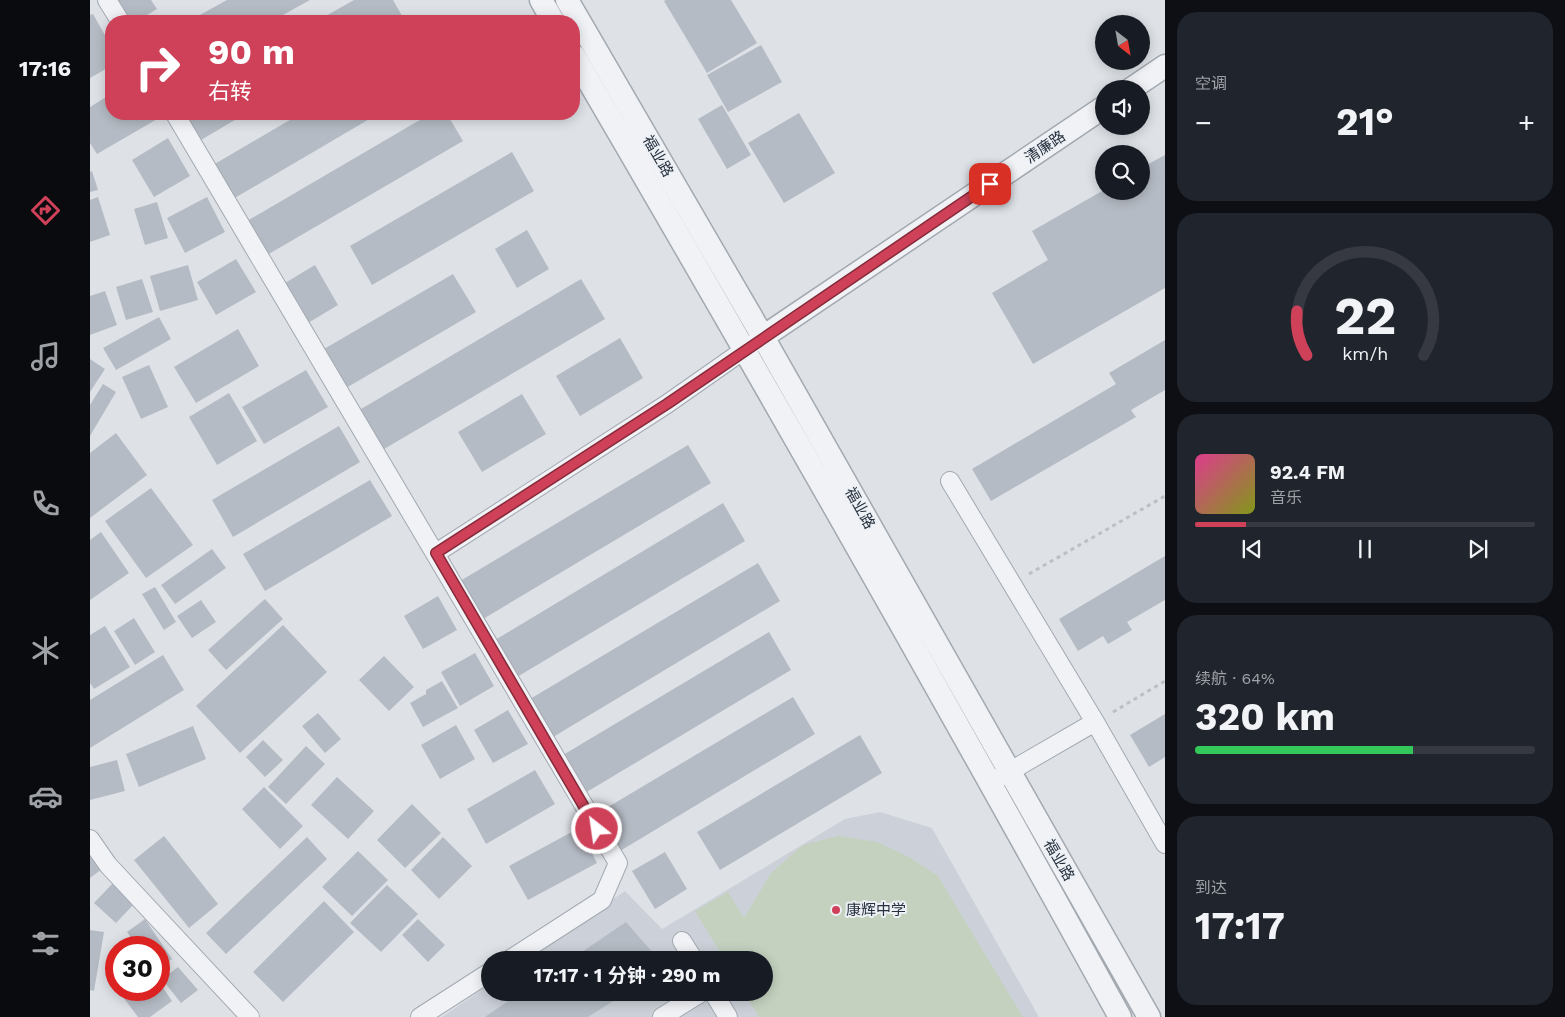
<!DOCTYPE html>
<html lang="zh">
<meta charset="utf-8">
<style>
:root{--surface:#171b24;--page:#20242c;--text:#f1f3f6;--muted:#9ea1a6;--line:#363941;--accent:#ce4159}
body{margin:0;font-family:"Work Sans","Noto Sans SC",sans-serif;background:var(--page);color:var(--text);height:100vh;display:flex;flex-direction:column;font-size:19px;white-space:nowrap}
*{box-sizing:border-box;margin:0}
p{font-size:16px;color:var(--muted)}
.icon{flex:none;width:28px;height:28px;fill:none;stroke:currentColor;stroke-width:2;stroke-linecap:round;stroke-linejoin:round}
.map{position:relative;flex:1;overflow:hidden}
.side{display:flex;flex-direction:column;gap:12px;padding:12px;background:#0d0f14;width:400px}
.side>*{flex:none}
.hud{position:absolute;left:15px;top:15px;width:475px;height:105px;border-radius:20px;box-shadow:0 2px 12px #0003;background:#ce4159;color:#fff;overflow:hidden}
.needle{width:32px;rotate:149deg}
.controls{position:absolute;left:1005px;top:15px;display:grid;gap:10px}
.controls a{display:grid;place-items:center;width:55px;height:55px;border-radius:50%;background:var(--surface);box-shadow:0 2px 12px #0003;font-size:25px}
.speed{position:absolute;left:15px;top:936px;display:flex;gap:10px;font-size:25px;font-weight:700;text-align:center}
.speed>*{display:grid;place-content:center;width:65px;height:65px;border-radius:50%;background:var(--surface);box-shadow:0 2px 12px #0003;line-height:1}
.speed .limit{border:8px solid #d22;background:#fff;color:#111}
.pin{position:absolute;display:grid;place-items:center;width:42px;height:42px;color:#fff;margin:-21px;border-radius:10px;box-shadow:0 2px 8px #0006}
.me{position:absolute;width:55px;margin:-28px;rotate:330deg;stroke-linejoin:round;filter:drop-shadow(0 0 4px #0008)}
.turn{display:flex;align-items:center;gap:18px;height:105px;padding:0 20px;font-size:22px}
.turn .icon{width:65px;height:65px;stroke-width:2.5}
.turn b{display:block;font-size:35px;line-height:42px}
.big{font-size:38px;font-weight:700;line-height:1.1}
.side .card{flex:1;display:flex;flex-direction:column;justify-content:center;gap:8px;min-width:0;padding:0 18px;border-radius:20px;background:var(--page)}
.side .dial{align-items:center;gap:0}
.dial svg{height:130px;overflow:visible;fill:none;stroke:var(--line);stroke-width:7;stroke-linecap:round;text-anchor:middle}
.dial text{fill:var(--text);stroke:none}
.song{display:flex;align-items:center;gap:15px}
.cover{width:60px;height:60px;border-radius:8px;background:linear-gradient(135deg,hsl(330 70% 55%),hsl(70 70% 35%))}
.played{height:5px;border-radius:2px;background:linear-gradient(90deg,var(--accent) 15%,var(--line) 15%)}
.keys{display:flex;justify-content:space-around;direction:ltr}
.heat{display:flex;justify-content:space-between;align-items:center;font-size:28px;direction:ltr}
.charge{height:8px;border-radius:4px;background:linear-gradient(90deg,#34c759 64%,var(--line) 0)}
.trip{position:absolute;left:391px;top:951px;width:292px;height:50px;border-radius:25px;background:var(--surface);box-shadow:0 2px 12px #0003;font-weight:700;line-height:50px;text-align:center}
main{display:flex;flex:1;min-height:0}
.tab-bar{display:flex;flex-direction:column;width:90px;justify-content:space-around;align-items:center;background:#090b0e;color:var(--muted)}
.tab-bar .icon{width:35px;height:35px}
.tab-bar .current{color:var(--accent)}
.tab-bar b{font-size:22px;color:var(--text)}
.map>svg:first-child{display:block}
</style>
<main>
<nav class="tab-bar">
<b>17:16</b>
<svg class="icon current" aria-label="directions" viewBox="0 0 24 24"><path d="M12 3l9 9-9 9-9-9zM9 14v-3h6M13 9l2 2-2 2"/></svg>
<svg class="icon" aria-label="music" viewBox="0 0 24 24"><path d="M9 18V5l10-2v13"/><circle cx="6" cy="18" r="3"/><circle cx="16" cy="16" r="3"/></svg>
<svg class="icon" aria-label="phone" viewBox="0 0 24 24"><path d="M5 4h4l2 5-3 2q2 4 5 5l2-3 5 2v4C11 20 4 13 5 4z"/></svg>
<svg class="icon" aria-label="climate" viewBox="0 0 24 24"><path d="M12 3v18M4 7l16 10M4 17L20 7"/></svg>
<svg class="icon" aria-label="car" viewBox="0 0 24 24"><path d="M5 17H2v-5l4-1 3-4h7l3 4 3 1v5h-3M9 17h6M6 11h13"/><circle cx="7" cy="17" r="2"/><circle cx="17" cy="17" r="2"/></svg>
<svg class="icon" aria-label="filters" viewBox="0 0 24 24"><path d="M4 7h16M4 17h16"/><circle cx="9" cy="7" r="2"/><circle cx="15" cy="17" r="2"/></svg>
</nav>
<div class="map">
<svg width="1075" height="1017" viewBox="0 0 1075 1017">
<rect width="100%" height="100%" fill="#dee2e7"/>
<!-- built -->
<path fill="#ccd1d9" d="M790,812L842,828L949,1017H352L400,984V992H675V960H435L535,891L572,929L755,819Z"/>
<!-- green -->
<path fill="#c4d1bf" d="M748,836L787,842L819,857L848,876L933,1017H669L654,993L675,992V960H635L605,911L638,892L654,918L681,873L713,845Z"/>
<!-- building -->
<path fill="#b5bbc4" d="M25,0H61L67,9L47,21H37Z
M137,0H220L182,21H99Z
M264,0H303L315,21H227Z
M576,0H641L667,43L617,73L574,1Z
M3,14L21,46V66L0,78V15Z
M671,45L692,82L638,112L617,75Z
M21,94V114H67L69,118L7,154L0,143V107Z
M632,105L661,155L637,169L608,119Z
M709,113L745,173L694,203L658,143Z
M89,114H155L106,143Z
M210,114H288L143,199L123,165Z
M340,114H357L373,141L177,255L157,221Z
M78,138L100,176L64,197L42,160Z
M422,152L444,191L282,285L260,246Z
M1075,155V288L943,364L902,293L958,260L942,231L1014,190V191H1051V168Z
M2,171L8,190L0,192V172Z
M8,197L20,235L0,242V200Z
M117,197L135,232L95,253L77,218Z
M67,202L78,238L55,245L44,209Z
M437,230L459,269L427,288L405,249Z
M146,259L166,292L126,315L107,282Z
M98,265L108,300L70,311L60,276Z
M225,265L248,305L213,326L190,286Z
M363,274L386,312L256,388L234,349Z
M52,279L63,312L36,320L26,287Z
M491,279L515,319L289,452L266,412Z
M15,291L27,325L0,335V296Z
M69,317L81,339L26,370L13,348Z
M148,329L169,366L106,403L84,367Z
M530,338L553,378L490,416L466,376Z
M1075,340V390L1041,410L1046,417L901,501L882,469L1026,384L1019,373Z
M0,359L15,369L0,392Z
M59,365L78,407L51,419L32,377Z
M216,370L238,407L174,444L152,407Z
M13,384L26,392L0,436V405Z
M139,393L167,441L127,465L99,417Z
M432,394L456,434L392,472L368,432Z
M249,426L270,462L143,537L122,500Z
M26,433L57,475L0,518V453Z
M598,445L621,483L393,619L370,581Z
M280,480L302,516L175,591L153,554Z
M61,488L103,545L56,578L15,521Z
M633,503L655,541L427,677L405,640Z
M11,532L39,573L0,600V540Z
M122,549L136,568L85,604L71,585Z
M1075,556V600L1037,622L1042,630L1018,644L1013,636L988,651L969,619Z
M668,563L690,601L463,737L440,699Z
M65,587L86,622L74,630L52,594Z
M348,596L367,630L333,649L314,616Z
M175,599L193,619L136,670L118,650Z
M111,600L126,622L102,638L87,616Z
M44,618L65,652L45,665L24,631Z
M193,625L237,672L150,753L106,706Z
M15,626L40,667L4,689L0,683V635Z
M679,632L701,670L495,793L473,755Z
M385,653L404,686L370,706L351,672Z
M73,655L94,690L0,748V700Z
M294,656L324,687L299,711L269,680Z
M352,681L368,708L333,727L320,703L336,694V690Z
M703,697L725,734L530,851L508,813Z
M418,710L438,744L403,763L384,730Z
M228,713L251,739L235,753L212,726Z
M1075,714V757L1059,767L1040,735Z
M366,725L385,759L350,779L331,745Z
M103,726L116,759L49,787L36,754Z
M770,735L792,773L630,870L607,832Z
M173,740L193,760L175,777L156,757Z
M216,746L235,764L196,804L178,787Z
M27,760L35,791L0,800V767Z
M445,770L465,804L396,844L377,809Z
M247,777L284,811L258,839L221,805Z
M174,787L213,826L190,849L152,809Z
M322,804L351,833L315,868L287,840Z
M489,828L507,863L438,900L419,866Z
M74,836L128,904L99,928L44,860Z
M217,837L237,859L136,954L116,933Z
M353,837L382,866L349,899L321,870Z
M268,851L298,880L262,916L232,887Z
M575,852L597,889L565,909L542,871Z
M0,853L12,869L0,878Z
M23,883L45,903L26,923L4,903Z
M297,885L328,914L291,952L260,923Z
M234,901L264,932L193,1002L163,972Z
M55,919L82,959L69,968V948H48L37,932Z
M328,919L355,945L338,962L312,935Z
M536,922L569,960H480Z
M0,930L14,932L4,991L0,990Z
M88,967L108,990L91,1003L72,979Z
M69,982L82,1001L60,1017H48L33,997L42,990H69Z
M431,992H537L498,1017H395Z"/>
<g fill="none" stroke-linecap="round" stroke-linejoin="round">
<defs>
<path id="minor" d="M17,0L30,21
M85,114L528,863L512,900L419,960
M860,481L1005,722L1075,844
M346,553L577,404L664,343
M910,777L1005,722
M0,839L18,865L160,1017
M592,941L604,960
M623,992L638,1017
M330,1017L400,972
M572,1017L612,992"/>
<path id="tertiary" d="M451,0L463,21
M477,0L673,337L1059,1017
M484,56C670,374 852,694 1030,1017
M1041,89L1075,66
M673,337L1014,107"/>
</defs>
<!-- minor casing -->
<use href="#minor" stroke="#a3a9b1" stroke-width="20"/>
<!-- tertiary casing -->
<use href="#tertiary" stroke="#a3a9b1" stroke-width="25"/>
<!-- path -->
<path stroke="#bcc0c6" stroke-width="3" stroke-dasharray="4 4" stroke-linecap="butt" d="M939,574L1075,496
M1023,712L1075,681"/>
<!-- minor -->
<use href="#minor" stroke="#f0f2f6" stroke-width="18"/>
<!-- tertiary -->
<use href="#tertiary" stroke="#f0f2f6" stroke-width="22"/>
</g>
<g fill="none" stroke-linecap="round" stroke-linejoin="round">
<defs>
<path id="route" d="M507,829L346,553L577,404L900,184"/>
</defs>
<!-- route casing -->
<use href="#route" stroke="#862a3a" stroke-width="12"/>
<!-- route -->
<use href="#route" stroke="#ce4159" stroke-width="9"/>
</g>
<!-- markers -->
<circle fill="#ce4159" stroke="#edf1f5" stroke-width="2" cx="746" cy="910" r="5"/>
<g text-anchor="middle" dominant-baseline="central" stroke-width="4" stroke-linejoin="round" paint-order="stroke">
<!-- street labels -->
<g font-size="15" fill="#27303e" stroke="#edf1f5">
<text transform="translate(955 147) rotate(-34)">清廉路</text>
<text transform="translate(568 156) rotate(60)">福业路</text>
<text transform="translate(770 508) rotate(61)">福业路</text>
<text transform="translate(969 860) rotate(60)">福业路</text>
</g>
<!-- poi labels -->
<g font-size="15" fill="#27303e" stroke="#edf1f5" text-anchor="start">
<text x="756" y="910">康辉中学</text>
</g>
</g>
</svg>
<div class="controls">
<a><svg class="needle" viewBox="-14 -14 28 28"><path d="M0-13l5 13h-10z" fill="#e53935"/><path d="M0 13l5-13h-10z" fill="#9ea1a6"/></svg></a>
<a><svg class="icon" aria-label="sound" viewBox="0 0 24 24"><path d="M4 9h4l5-4v14l-5-4H4zM17 9q2 3 0 6"/></svg></a>
<a><svg class="icon" aria-label="search" viewBox="0 0 24 24"><circle cx="10" cy="10" r="6"/><path d="M15 15l6 6"/></svg></a>
</div>
<div class="speed"><div class="limit">30</div></div>
<div class="pin" style="left:900px;top:184px;background:#d93025"><svg class="icon" aria-label="arrive" viewBox="0 0 24 24"><path d="M6 21V4h12l-3 4 3 4H6"/></svg></div>
<svg class="me" style="left:507px;top:829px" viewBox="-20 -20 40 40"><circle r="17" fill="#ce4159" stroke="#fff" stroke-width="3"/><path d="M0-11L8 9 0 5-8 9z" fill="#fff"/></svg>
<div class="trip">17:17 · 1 分钟 · 290 m</div>
<div class="hud">
<div class="turn"><svg class="icon" aria-label="right" viewBox="0 0 24 24"><path d="M7 20v-9h11M14 6l5 5-5 5"/></svg><div><b>90 m</b>右转</div></div>
</div>
</div>
<section class="side">
<div class="card"><p>空调</p>
<div class="heat"><a>−</a><b class="big">21°</b><a>+</a></div>
</div>
<div class="card dial"><svg viewBox="0 0 100 80">
<path d="M14 69A42 42 0 1 1 86 69"/>
<path d="M14 69A42 42 0 0 1 8 42" stroke="#ce4159"/>
<text x="50" y="56" font-size="32" font-weight="700">22</text>
<text x="50" y="72" font-size="11">km/h</text>
</svg></div>
<div class="card">
<div class="song"><i class="cover"></i><div><b>92.4 FM</b><p>音乐</p></div></div>
<div class="played"></div>
<div class="keys"><svg class="icon" aria-label="previous" viewBox="0 0 24 24"><path d="M18 5L8 12l10 7zM5 5v14"/></svg><svg class="icon" aria-label="pause" viewBox="0 0 24 24"><path d="M8 5v14M16 5v14"/></svg><svg class="icon" aria-label="next" viewBox="0 0 24 24"><path d="M6 5l10 7-10 7zM19 5v14"/></svg></div>
</div>
<div class="card"><p>续航 · 64%</p><b class="big">320 km</b><div class="charge"></div></div>
<div class="card"><p>到达</p><b class="big">17:17</b></div>
</section>
</main>
